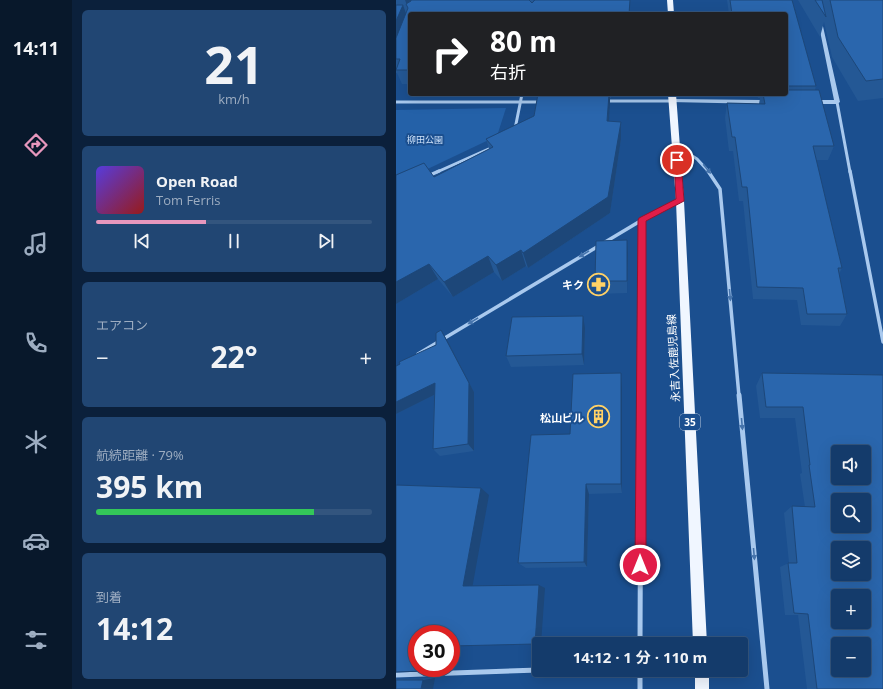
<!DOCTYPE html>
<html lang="ja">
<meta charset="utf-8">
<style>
:root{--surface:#143b6b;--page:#214673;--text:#f1f3f6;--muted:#9dadc1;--line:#33557e;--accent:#e797bd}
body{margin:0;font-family:"Open Sans","Noto Sans JP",sans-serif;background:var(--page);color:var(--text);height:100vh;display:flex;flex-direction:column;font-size:15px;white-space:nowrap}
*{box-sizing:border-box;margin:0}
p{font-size:13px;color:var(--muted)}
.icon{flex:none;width:22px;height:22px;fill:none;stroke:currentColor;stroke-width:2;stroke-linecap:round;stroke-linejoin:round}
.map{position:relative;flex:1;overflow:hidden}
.panel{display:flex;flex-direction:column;gap:10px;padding:10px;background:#0b203b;width:324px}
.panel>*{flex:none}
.guide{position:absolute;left:12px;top:12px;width:380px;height:84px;border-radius:4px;box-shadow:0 4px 16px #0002,0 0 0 1px var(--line);background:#202124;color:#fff;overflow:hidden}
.fabs{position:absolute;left:435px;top:445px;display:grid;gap:8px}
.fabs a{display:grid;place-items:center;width:40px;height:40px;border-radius:4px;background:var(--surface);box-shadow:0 4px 16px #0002,0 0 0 1px var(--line);font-size:20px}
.speed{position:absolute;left:12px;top:625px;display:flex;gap:8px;font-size:20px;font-weight:700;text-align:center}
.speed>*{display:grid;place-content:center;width:52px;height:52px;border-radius:50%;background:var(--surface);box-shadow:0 4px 16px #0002,0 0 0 1px var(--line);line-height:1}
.speed .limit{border:6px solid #d22;background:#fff;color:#111}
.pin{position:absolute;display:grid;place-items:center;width:34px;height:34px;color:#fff;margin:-17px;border:2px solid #fff;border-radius:50%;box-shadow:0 1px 4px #0007}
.me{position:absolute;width:44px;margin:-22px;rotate:0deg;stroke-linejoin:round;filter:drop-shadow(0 0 3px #0008)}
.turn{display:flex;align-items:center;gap:14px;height:84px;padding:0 16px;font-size:18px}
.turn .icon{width:52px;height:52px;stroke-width:2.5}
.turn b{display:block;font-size:28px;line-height:34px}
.big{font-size:30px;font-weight:700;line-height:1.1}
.panel .widget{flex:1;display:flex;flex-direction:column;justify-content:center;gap:6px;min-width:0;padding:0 14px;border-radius:6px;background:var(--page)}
.panel .dial{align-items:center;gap:0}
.dial b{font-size:52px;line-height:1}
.song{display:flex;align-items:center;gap:12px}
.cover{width:48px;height:48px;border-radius:6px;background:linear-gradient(135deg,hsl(250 70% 55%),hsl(0 70% 35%))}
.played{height:4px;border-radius:2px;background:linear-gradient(90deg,var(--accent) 40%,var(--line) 40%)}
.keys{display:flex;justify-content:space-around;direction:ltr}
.heat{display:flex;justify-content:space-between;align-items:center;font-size:22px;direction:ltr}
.charge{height:6px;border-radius:3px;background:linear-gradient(90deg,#34c759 79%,var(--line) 0)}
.trip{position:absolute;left:136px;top:637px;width:216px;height:40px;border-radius:4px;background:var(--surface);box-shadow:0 4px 16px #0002,0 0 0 1px var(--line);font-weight:700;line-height:40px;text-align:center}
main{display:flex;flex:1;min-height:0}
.tab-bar{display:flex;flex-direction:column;width:72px;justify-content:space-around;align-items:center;background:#08182b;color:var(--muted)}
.tab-bar .icon{width:28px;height:28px}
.tab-bar .selected{color:var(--accent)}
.tab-bar b{font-size:18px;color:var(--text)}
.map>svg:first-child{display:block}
</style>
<main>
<nav class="tab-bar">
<b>14:11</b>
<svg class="icon selected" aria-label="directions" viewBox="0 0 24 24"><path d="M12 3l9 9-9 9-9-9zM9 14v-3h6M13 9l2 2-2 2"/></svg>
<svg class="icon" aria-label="music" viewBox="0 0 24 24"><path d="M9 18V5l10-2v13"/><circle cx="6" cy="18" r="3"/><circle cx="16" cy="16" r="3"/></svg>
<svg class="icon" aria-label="phone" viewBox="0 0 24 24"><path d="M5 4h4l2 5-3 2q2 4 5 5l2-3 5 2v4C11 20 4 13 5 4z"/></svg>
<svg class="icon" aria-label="climate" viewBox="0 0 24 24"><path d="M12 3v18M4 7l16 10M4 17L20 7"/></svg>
<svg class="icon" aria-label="car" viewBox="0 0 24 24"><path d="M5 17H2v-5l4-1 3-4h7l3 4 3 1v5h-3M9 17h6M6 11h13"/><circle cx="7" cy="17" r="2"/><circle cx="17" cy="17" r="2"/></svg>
<svg class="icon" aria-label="filters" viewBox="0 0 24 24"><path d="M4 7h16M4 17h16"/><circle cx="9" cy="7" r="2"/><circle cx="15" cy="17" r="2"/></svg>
</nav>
<section class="panel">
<div class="widget dial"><b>21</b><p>km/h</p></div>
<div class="widget">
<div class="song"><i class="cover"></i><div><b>Open Road</b><p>Tom Ferris</p></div></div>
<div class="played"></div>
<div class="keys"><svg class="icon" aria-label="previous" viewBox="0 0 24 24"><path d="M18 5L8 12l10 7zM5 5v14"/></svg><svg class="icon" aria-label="pause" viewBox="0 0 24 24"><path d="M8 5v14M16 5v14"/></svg><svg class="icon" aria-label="next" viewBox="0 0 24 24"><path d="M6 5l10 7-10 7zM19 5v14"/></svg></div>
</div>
<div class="widget"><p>エアコン</p>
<div class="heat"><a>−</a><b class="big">22°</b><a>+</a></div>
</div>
<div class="widget"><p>航続距離 · 79%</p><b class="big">395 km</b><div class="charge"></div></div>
<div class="widget"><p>到着</p><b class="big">14:12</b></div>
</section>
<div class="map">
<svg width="487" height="689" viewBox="0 0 487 689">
<rect width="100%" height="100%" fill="#1b4f8f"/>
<!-- green -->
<path fill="#2461a8" d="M110,108L101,136L0,184V110Z"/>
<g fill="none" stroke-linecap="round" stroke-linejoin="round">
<!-- minor-far2 -->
<path stroke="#a9c9ee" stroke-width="3" d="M210,101H276
M0,102H146
M441,102L454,172
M119,129L126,94
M281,146L301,159L313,172
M41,172L97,147"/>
<!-- minor-far1 -->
<path stroke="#a9c9ee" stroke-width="3.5" d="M312,171L324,189L343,396
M454,171L487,342
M32,176L43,171
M22,354L246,220L283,201
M245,396L246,220"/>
<!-- minor -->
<path stroke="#a9c9ee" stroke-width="5" d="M343,395L371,689
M244,644L245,395
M244,670V689
M0,675L143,670"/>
<!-- tertiary -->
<path fill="#a9c9ee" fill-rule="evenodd" d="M422,21L426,22L444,102L441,104H417L414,102L417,100H438Z
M276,99L373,100L376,102L373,104L274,102L273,101Z"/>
<!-- primary -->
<path fill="#f0f6ff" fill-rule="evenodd" d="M271,0H277L278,14H272Z
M272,94H280L288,201L311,644H297L280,201Z
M299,670H313V689H299Z"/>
</g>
<!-- wall -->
<path fill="#245895" d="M0,0H137V2L234,11L14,14V84H6L1,73H0Z
M331,0H396L420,86L419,90L438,146L432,160H420L446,268L443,274L451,314L444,326L405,325L401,300L357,299L347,201H343L337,151H333L329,118L331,103L363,104L364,98H362L361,94H390V14H333Z
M402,0H487V98L462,101L436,57L428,22L424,37Z
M142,94H215V98H214L213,121L225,122V139L214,213L132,268L130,266L106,281L98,272L57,297L42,279L0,304V175L38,177L93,149L90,139L138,116Z
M232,254L231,293L200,294L199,281Z
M189,328L188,365L115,367L110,356Z
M51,340L78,392V451L44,456L37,449L38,395L0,414V366L40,345Z
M225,373L226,387V493L193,494L191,567L130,568L122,563L174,434Z
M366,373L487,375V689H411L402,615H389L384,567L393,563L388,513L396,506L409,507L404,474L406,473L399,418H364L360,386Z
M39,678L0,689V679Z"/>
<!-- shaded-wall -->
<path fill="#1d4779" d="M9,0H19L14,13Z
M234,0V14H233Z
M7,5L12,19L0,50V21Z
M213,94H214V104L212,139L211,121Z
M225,122V139L214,213L132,268L127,253Z
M231,240L232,254L231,293Z
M125,250L130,266L106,281L100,265Z
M92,256L98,272L57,297L48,282Z
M33,264L42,279L0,304V282Z
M187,316L189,328L188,365L186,354Z
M45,330L51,340L78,392V451L72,444Z
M225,373L226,387V493L225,484Z
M39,383L46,391L0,414V402Z
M190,484L193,494L191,567L188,562Z
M85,488L93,495L76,589L67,586Z
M143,585L149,588L145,644H139Z
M29,668H40V670L28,671Z
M39,678L37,689H25L27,680Z"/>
<!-- building -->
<path fill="#2a66ad" stroke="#1d4779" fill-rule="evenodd" d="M15,0H133L136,3L139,0H234L233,14H14V70H0L4,59H0V38L12,8L10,4L15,1Z
M334,0H396L420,86H390V14H336Z
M419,0H426L430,17Z
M434,0H487V79L470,81L442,37Z
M0,5H7L0,21Z
M390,90H423L438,146H417L446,268H442L451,314H411L407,288L361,287L351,187H346L339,137H336L331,103L369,104L367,94H390Z
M142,94H213L211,121L225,122L212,197L127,253L125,250L100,265L92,256L48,282L33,264L0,282V175L28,163L38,177L97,147L90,139L138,116Z
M231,240V281H199L200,241Z
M187,316L186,354L110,356L116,317Z
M45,330L73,383L72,444L37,449L39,383L0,402V366L4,364L3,362L40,345V333Z
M225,373V484H190L188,562L122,563L135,435L174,434L177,374Z
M366,373L487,375V689H421L412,614L398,613L392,563H401L396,506L419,507L413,465H414L407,407H370ZM442,452H468V478H442ZM442,500H468V526H442ZM442,548H468V574H442ZM442,596H468V622H442ZM442,644H468V670H442Z
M0,485L85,488L67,586L143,585L139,644L55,646V634H21V668H29L28,671L0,672Z
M0,680H27L25,689H0Z"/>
<!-- one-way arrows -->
<defs><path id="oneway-solid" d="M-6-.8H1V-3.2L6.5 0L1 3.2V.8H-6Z"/></defs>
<g fill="#4674ac">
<use href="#oneway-solid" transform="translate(311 169) rotate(51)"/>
<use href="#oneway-solid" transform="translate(188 254) rotate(149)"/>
<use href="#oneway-solid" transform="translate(334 295) rotate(85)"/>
<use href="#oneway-solid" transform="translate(77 321) rotate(149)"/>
<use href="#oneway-solid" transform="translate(346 424) rotate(85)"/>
<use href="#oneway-solid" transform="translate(358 554) rotate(85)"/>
</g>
<!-- route -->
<path fill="#e11d48" stroke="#92132f" d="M281,157L285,160L288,201L250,221V565L249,569L244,571L240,569L239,565L242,220L243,218L280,199L278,160Z"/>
<!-- icons -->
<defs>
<symbol id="pharmacy-ring" viewBox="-11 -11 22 22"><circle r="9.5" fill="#1b4f8f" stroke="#ffd166" stroke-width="1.5"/><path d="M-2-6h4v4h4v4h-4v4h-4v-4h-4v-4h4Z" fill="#ffd166"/></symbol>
<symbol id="building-ring" viewBox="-11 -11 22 22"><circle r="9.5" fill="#1b4f8f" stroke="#ffd166" stroke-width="1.5"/><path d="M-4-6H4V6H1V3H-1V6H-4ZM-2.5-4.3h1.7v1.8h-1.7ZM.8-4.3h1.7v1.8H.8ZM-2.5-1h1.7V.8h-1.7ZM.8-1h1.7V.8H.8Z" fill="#ffd166"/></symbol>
</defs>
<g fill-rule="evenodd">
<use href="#pharmacy-ring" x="190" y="272" width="25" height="25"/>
<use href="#building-ring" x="190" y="404" width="25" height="25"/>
</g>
<g text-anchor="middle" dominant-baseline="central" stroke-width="4" stroke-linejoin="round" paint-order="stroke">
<!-- far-park labels -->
<g font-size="9" fill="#cfe3fa" stroke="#1b4f8f">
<text x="29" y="139">柳田公園</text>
</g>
<!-- shield labels -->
<rect fill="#1b4f8f" stroke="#bbcadd" stroke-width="1" x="284" y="414" width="20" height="16" rx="3"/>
<g font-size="10" font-weight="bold" fill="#fff">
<text x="294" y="422">35</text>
</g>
<!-- poi labels -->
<g font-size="11" font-weight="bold" fill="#fff" stroke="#1b4f8f" text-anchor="end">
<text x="188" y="284">キク</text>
<text x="188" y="417">松山ビル</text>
</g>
<!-- street labels -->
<g font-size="11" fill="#fff" stroke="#1b4f8f">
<text transform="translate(277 358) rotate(-93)">永吉入佐鹿児島線</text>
</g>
</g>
</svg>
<div class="fabs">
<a><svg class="icon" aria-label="sound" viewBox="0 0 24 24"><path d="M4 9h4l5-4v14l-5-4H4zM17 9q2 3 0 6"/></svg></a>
<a><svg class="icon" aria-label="search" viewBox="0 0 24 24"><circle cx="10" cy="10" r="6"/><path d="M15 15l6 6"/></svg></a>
<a><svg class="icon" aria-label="layers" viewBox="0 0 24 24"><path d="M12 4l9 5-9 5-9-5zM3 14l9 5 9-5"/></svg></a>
<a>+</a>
<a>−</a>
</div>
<div class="speed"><div class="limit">30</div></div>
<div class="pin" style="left:281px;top:160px;background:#d93025"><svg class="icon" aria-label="arrive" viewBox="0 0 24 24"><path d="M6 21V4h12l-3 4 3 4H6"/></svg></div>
<svg class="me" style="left:244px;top:565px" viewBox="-20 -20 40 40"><circle r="17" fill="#e11d48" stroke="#fff" stroke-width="3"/><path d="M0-11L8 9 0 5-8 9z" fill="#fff"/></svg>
<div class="trip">14:12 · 1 分 · 110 m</div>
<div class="guide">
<div class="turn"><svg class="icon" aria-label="right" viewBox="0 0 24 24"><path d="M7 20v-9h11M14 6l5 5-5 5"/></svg><div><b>80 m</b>右折</div></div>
</div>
</div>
</main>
